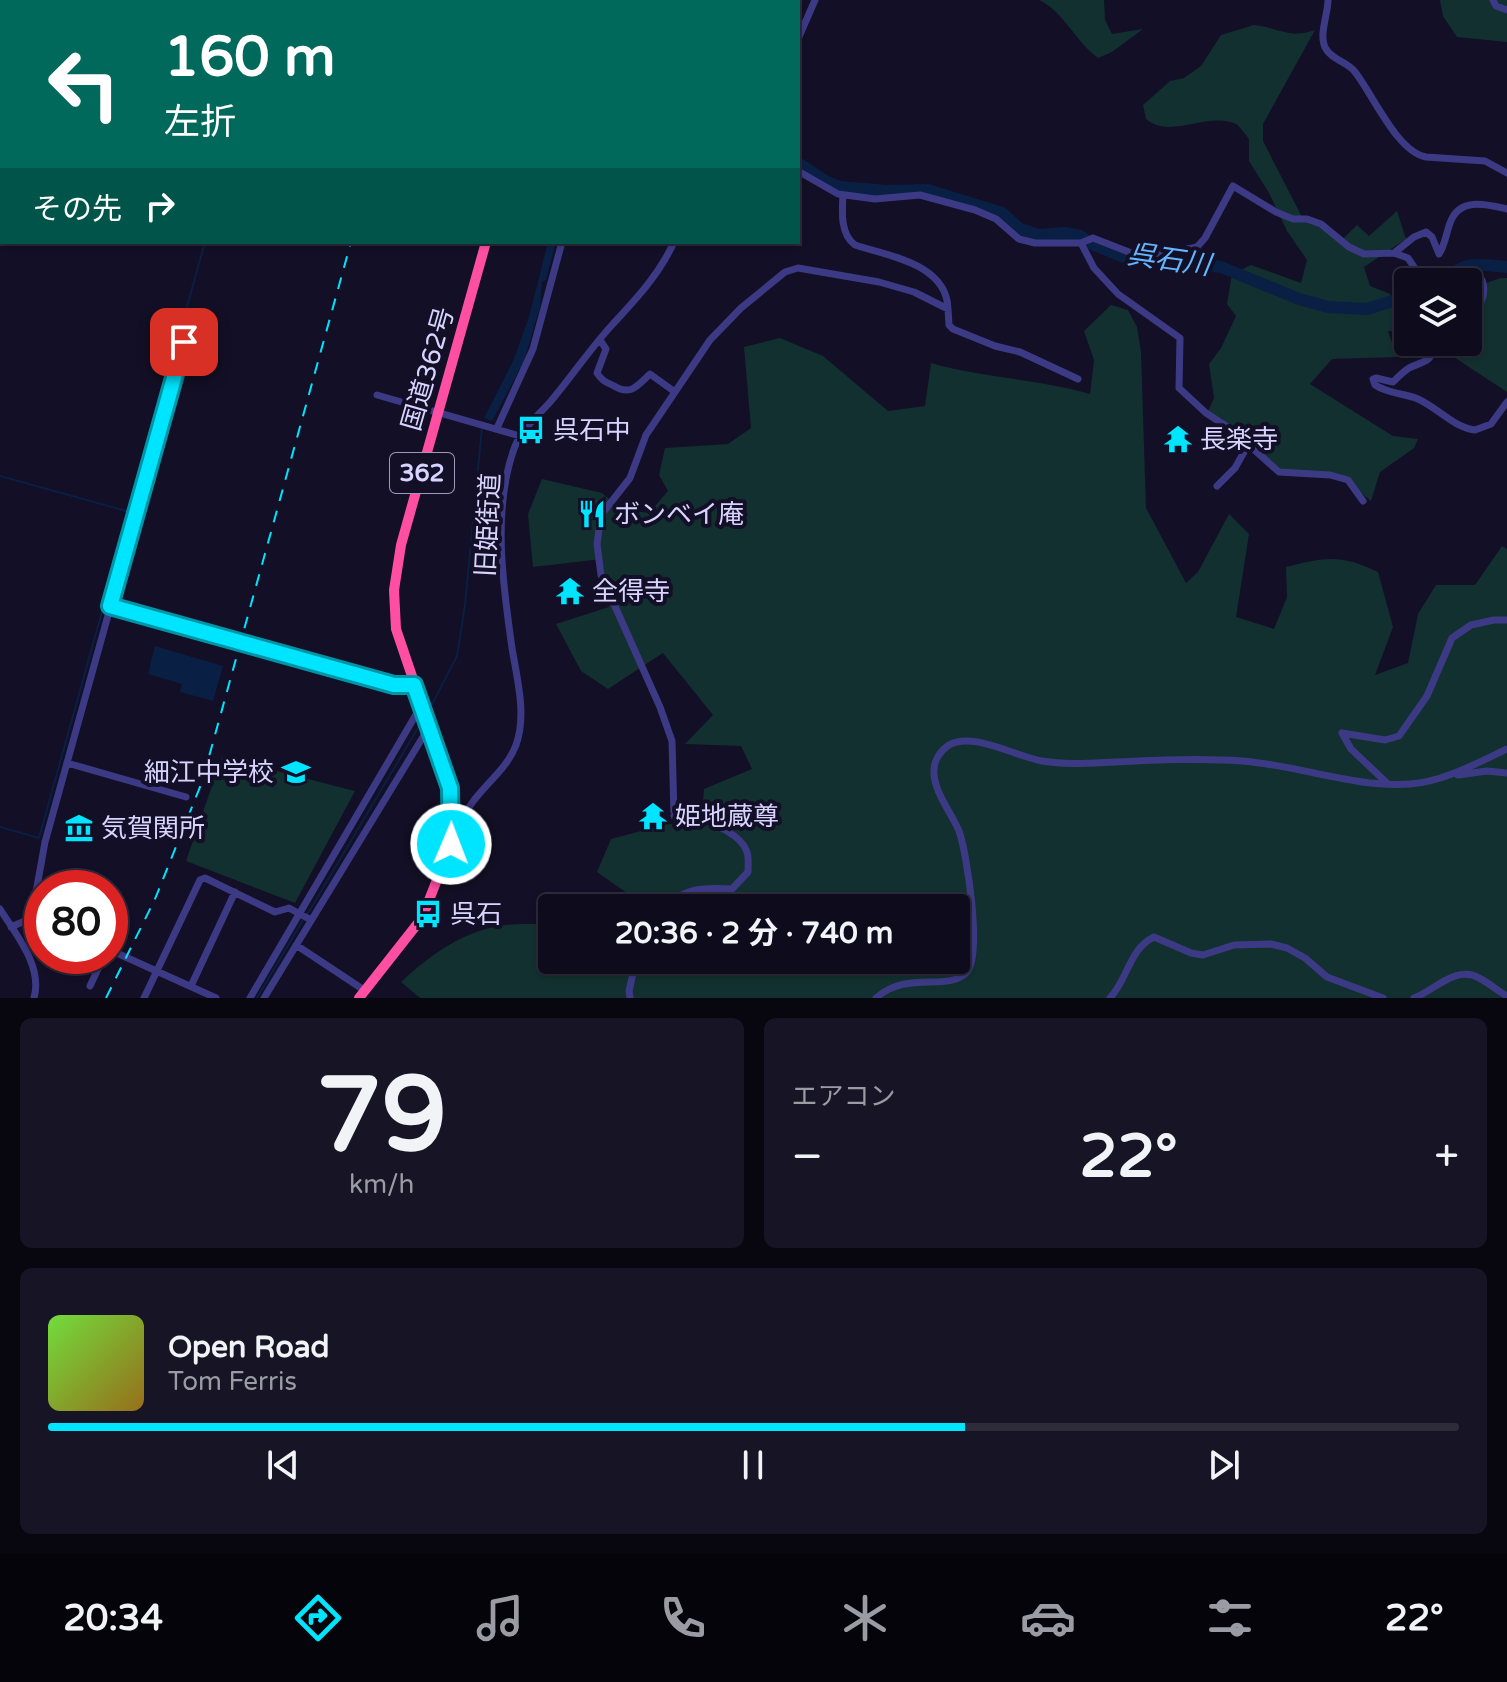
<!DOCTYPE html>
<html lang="ja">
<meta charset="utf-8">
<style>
:root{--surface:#0e0b1c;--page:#171425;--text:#f1f3f6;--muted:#9b9ba3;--line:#2e2b3b;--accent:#00e5ff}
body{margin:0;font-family:"Varela Round","Noto Sans JP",sans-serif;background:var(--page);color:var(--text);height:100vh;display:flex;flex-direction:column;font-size:30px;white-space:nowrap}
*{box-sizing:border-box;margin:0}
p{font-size:26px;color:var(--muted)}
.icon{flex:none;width:44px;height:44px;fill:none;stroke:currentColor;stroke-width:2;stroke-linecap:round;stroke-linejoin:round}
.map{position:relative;height:998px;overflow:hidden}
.side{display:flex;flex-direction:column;gap:20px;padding:20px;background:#08060f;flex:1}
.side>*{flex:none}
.top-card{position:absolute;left:0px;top:0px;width:800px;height:244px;box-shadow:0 2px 6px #0004,0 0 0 2px var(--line);background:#00695c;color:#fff;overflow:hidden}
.controls{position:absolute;left:1394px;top:268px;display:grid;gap:16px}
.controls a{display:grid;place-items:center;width:88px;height:88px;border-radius:8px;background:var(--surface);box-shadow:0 2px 6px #0004,0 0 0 2px var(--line);font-size:40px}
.speed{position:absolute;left:24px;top:870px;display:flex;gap:16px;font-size:40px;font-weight:700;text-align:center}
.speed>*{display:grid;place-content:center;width:104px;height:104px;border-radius:50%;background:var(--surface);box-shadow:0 2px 6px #0004,0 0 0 2px var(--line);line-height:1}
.speed .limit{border:12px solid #d22;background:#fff;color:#111}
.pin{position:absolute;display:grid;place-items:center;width:68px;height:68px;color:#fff;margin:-34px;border-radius:16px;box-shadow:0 4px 12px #0006}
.me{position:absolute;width:88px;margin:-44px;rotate:1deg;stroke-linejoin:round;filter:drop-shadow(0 0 6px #0008)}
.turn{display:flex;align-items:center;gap:28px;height:168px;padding:0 32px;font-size:36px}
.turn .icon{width:104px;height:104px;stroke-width:2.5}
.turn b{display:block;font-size:56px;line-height:68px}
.then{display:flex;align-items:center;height:76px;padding:0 32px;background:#0003;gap:16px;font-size:30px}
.big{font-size:60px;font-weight:700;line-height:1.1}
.side .widget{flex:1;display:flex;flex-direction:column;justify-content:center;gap:12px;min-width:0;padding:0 28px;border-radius:12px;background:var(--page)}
.side .dial{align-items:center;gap:0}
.dial b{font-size:104px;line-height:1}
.song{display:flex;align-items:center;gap:24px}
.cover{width:96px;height:96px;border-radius:12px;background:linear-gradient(135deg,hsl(100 70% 55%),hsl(40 70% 35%))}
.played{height:8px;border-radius:4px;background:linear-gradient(90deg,var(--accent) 65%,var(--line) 65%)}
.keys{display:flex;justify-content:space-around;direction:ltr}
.heat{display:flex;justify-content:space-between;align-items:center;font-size:44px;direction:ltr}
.side .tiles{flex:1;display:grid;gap:20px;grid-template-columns:1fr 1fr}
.widget:last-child{grid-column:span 2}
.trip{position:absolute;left:538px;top:894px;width:432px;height:80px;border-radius:8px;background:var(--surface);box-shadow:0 2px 6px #0004,0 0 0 2px var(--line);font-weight:700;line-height:80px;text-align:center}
.menu{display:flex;height:128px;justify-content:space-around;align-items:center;background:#06040b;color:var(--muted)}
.menu .icon{width:56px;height:56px}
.menu .on{color:var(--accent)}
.menu b{font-size:36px;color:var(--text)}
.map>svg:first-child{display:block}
</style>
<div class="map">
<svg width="1507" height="998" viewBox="0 0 1507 998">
<rect width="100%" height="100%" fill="#130f26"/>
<!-- green -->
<path fill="#12302f" d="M1039,0H1104L1105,20L1112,34L1143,29L1112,52L1098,58C1076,42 1063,11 1039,0Z
M1440,0H1507V42L1457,37L1443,16Z
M1254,25C1279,28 1290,39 1315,30L1263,124V141L1301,215L1341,241L1357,225L1369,236L1397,211L1406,239L1364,267L1370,286L1390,294L1398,308L1408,304V331H1388L1397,357L1332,359L1310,384L1393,436L1418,439L1414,448L1380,472L1371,501L1344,479L1279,472L1237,435L1206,416L1214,398L1209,364L1221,348L1236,316L1227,304L1232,274L1251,265L1301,283L1307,260L1287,231L1269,193L1249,161V139C1246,135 1240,127 1236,124C1207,111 1171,140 1146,119L1143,105L1170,81L1184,78L1201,66L1221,35Z
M1501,278H1507V392L1431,342H1468V289Z
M1111,305L1128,310L1137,327L1141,352L1146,508L1186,583L1198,572L1229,514L1249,534L1236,617L1274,629L1287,597L1286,567C1326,557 1340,554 1378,572L1393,627L1375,675L1408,663L1418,614L1436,585H1475L1502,546L1507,549V998H420L401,982C436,950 473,924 523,924C535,924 542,923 552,930V960H593L614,976L630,960H956V908H648L597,872L611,839L702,815L704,789L752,769L741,746L685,744L713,715L663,653L608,689L581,671L556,624L609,607L602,559L533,567L528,514L542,479L602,493L621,509L649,513L668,491L659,475L665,448L728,444L751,428L744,347L780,338L823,356L888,411L925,406L931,363C984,378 1038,379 1090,394L1094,360L1084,331Z
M222,757L355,791L295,903L186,861Z"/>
<!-- water -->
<path fill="#0a1f44" d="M548,242H556L546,280L542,282L540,307L524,361L492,421L484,418L513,361L529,317Z
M155,646L223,666L213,701L180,692L182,684L148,674Z"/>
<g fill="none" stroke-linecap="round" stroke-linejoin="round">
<!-- stream -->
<path stroke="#0a1f44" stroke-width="2" d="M273,2V0
M0,476L130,512
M428,712L457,656L465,605L482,427
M0,827L39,838L205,242
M307,915L422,721
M257,998L303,920"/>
<!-- river -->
<path stroke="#0a1f44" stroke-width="12" d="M798,163L825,181L840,187L887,191L928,190L1002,213L1020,229L1038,235L1064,233L1080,236L1092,244L1126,258L1221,267L1299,299L1328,307L1367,309L1408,296
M1447,282C1459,259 1485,265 1507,267"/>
<!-- minor -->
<path stroke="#3d3a85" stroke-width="7" d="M779,0L780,2
M1328,0C1328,15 1318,36 1326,49C1332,60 1348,62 1355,72C1372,93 1397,152 1426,157L1485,161L1507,173
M1493,0L1496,6L1507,10
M22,2L23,0
M798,39L815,0
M0,65L2,59
M798,171L838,194L875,199L920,195L975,210L996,219L1019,239L1035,243H1081L1093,238L1134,254H1164L1197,247L1205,238L1233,186L1276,212L1293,219H1307L1321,224L1349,247L1364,254L1394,253L1408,258L1422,279L1434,282
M1081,243L1094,268L1118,294L1180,338L1179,388L1206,413L1232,430L1279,472L1330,475L1348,480L1363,501
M1394,253L1414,237L1426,232L1432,237L1439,254C1445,245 1446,234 1450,223C1459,197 1486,204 1507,209
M1468,283L1482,280C1488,296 1478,309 1468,320
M948,309L949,325L953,329L995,346L1020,352L1078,379
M600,340L606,349L597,373C602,381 606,382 614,386C631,396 637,386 650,374L675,392
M1437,342C1429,364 1428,359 1409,368C1404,371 1398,377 1393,382L1376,378L1373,379L1375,385C1389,394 1403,393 1418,399C1438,408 1453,427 1475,430L1491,424L1507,402
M377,395L520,436
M497,428L533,349L562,242
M1217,486L1235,468L1248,445
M110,606L394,685H414
M1342,733L1385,740L1399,736L1427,696L1452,638L1471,625L1494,620H1507
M1342,733L1351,749L1388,784
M67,763L186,797
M1458,775L1487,771L1507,773
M453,841C459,829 464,814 472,803C486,783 507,769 516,745C527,715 517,679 512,648C503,585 492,510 514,449C521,429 538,416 551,401C572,376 590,349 612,325C636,299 659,275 674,242
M662,908C686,888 702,887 732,889L748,872C748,866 749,858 747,852C742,836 715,823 700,820C690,819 683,820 674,816L672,741L660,707L601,575L597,544L601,515L630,478L646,435L710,340L741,308L785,272L798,268L879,282L914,292L948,309C947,264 889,256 855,245C840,234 842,211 843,195
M0,909C16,935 43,966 34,998
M31,920L45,842L184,342
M11,927L27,920L42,921
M296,945L364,990
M110,950L216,998
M90,986L104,956
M191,986L235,892
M144,998L200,880L205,878L275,912L289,908L311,920
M250,998L421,706
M264,998L429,727
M630,998L629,991L636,960
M876,998C907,970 946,992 966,973C983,958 967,853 959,831C951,812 933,791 934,770C934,760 941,750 949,745C972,731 1017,757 1042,761C1066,765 1091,763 1115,762C1157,760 1200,758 1242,761C1298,765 1354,788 1410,784C1443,782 1477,763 1507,749
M1110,998C1128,979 1129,949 1154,937L1191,953L1203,955L1234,945L1271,944L1287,948L1305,958L1327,977L1383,998
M1414,998C1435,990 1456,965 1479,978C1489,983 1498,991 1507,996"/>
<!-- highway -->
<path stroke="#ff4fa3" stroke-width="10" d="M553,2L554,0
M359,998L422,918L451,844L450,788L396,629L394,590L401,545L486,242"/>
<!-- rail -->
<path stroke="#00e5ff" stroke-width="2" stroke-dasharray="12 10" stroke-linecap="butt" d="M416,2L417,0
M106,998L155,899L202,782L351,242"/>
</g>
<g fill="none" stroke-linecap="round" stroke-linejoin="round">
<defs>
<path id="route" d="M184,342L110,606L394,685H414L450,788L451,844"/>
</defs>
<!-- route casing -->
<use href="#route" stroke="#0095a6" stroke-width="20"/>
<!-- route -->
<use href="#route" stroke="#00e5ff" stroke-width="14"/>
</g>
<!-- icons -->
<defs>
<symbol id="bus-bare" viewBox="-9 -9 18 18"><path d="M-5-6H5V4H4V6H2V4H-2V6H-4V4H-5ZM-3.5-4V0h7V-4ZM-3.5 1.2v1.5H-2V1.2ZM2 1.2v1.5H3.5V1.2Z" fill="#00e5ff" stroke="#130f26" stroke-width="2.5" paint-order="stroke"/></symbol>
<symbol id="temple-bare" viewBox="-9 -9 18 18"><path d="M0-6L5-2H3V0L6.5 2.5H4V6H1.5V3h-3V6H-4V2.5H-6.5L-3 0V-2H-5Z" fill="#00e5ff" stroke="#130f26" stroke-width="2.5" paint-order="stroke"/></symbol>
<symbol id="restaurant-bare" viewBox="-9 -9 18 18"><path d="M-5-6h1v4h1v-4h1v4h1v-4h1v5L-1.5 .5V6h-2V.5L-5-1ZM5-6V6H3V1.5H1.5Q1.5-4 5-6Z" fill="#00e5ff" stroke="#130f26" stroke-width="2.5" paint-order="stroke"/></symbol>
<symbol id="school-bare" viewBox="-9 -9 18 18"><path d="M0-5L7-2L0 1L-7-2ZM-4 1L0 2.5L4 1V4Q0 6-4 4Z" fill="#00e5ff" stroke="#130f26" stroke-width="2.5" paint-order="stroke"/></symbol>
<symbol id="museum-bare" viewBox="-9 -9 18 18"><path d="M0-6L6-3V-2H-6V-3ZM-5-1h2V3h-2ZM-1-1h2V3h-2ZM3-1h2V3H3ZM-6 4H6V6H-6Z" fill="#00e5ff" stroke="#130f26" stroke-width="2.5" paint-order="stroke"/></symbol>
</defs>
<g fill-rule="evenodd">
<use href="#bus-bare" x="511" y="410" width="40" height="40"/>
<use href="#temple-bare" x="1158" y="419" width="40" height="40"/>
<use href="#restaurant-bare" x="572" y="494" width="40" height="40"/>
<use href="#temple-bare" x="550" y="571" width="40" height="40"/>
<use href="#school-bare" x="276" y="752" width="40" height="40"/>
<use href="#temple-bare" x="633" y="796" width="40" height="40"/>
<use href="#museum-bare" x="59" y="808" width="40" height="40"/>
<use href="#bus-bare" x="408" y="894" width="40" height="40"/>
</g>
<g text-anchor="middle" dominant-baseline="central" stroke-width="8" stroke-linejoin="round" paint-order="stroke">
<!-- shield labels -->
<rect fill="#130f26" stroke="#9e99be" stroke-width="2" x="390" y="453" width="64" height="40" rx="6"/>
<g font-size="24" font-weight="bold" fill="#d9d4ff">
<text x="422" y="473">362</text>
</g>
<!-- street labels -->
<g font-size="26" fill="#d9d4ff" stroke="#130f26">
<text transform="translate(428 369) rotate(-74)">国道362号</text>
<text transform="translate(488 525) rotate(-87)">旧姫街道</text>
</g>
<!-- poi labels -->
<g font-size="26" fill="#d9d4ff" stroke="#130f26" text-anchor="start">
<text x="553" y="430">呉石中</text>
<text x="1200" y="439">長楽寺</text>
<text x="614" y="514">ボンベイ庵</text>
<text x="592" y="591">全得寺</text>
<text x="274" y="772" text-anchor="end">細江中学校</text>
<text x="675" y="816">姫地蔵尊</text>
<text x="101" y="828">気賀関所</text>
<text x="450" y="914">呉石</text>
</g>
<!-- water labels -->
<g font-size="28" font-style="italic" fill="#62b6ff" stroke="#130f26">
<text transform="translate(1169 260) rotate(8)">呉石川</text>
</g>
</g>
</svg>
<div class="controls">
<a><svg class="icon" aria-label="layers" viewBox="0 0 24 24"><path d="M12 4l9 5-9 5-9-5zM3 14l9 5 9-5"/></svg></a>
</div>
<div class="speed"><div class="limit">80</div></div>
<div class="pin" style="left:184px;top:342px;background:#d93025"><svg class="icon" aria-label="arrive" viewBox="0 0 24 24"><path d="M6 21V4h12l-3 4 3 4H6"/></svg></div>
<svg class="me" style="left:451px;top:844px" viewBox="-20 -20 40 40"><circle r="17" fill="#00e5ff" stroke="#fff" stroke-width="3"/><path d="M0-11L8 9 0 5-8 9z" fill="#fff"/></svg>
<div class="trip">20:36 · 2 分 · 740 m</div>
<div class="top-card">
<div class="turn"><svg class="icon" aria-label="left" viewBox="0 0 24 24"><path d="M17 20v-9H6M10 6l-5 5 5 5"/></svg><div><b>160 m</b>左折</div></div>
<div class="then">その先<svg class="icon" aria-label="right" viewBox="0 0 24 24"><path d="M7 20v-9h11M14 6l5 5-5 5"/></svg></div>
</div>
</div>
<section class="side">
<div class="tiles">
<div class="widget dial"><b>79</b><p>km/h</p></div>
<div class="widget"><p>エアコン</p>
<div class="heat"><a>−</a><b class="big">22°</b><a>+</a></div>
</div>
<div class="widget">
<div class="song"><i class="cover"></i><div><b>Open Road</b><p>Tom Ferris</p></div></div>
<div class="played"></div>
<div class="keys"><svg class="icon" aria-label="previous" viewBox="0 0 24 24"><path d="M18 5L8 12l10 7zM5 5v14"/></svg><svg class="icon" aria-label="pause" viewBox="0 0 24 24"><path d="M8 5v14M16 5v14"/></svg><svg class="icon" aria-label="next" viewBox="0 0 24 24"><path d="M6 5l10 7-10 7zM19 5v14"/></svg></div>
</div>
</div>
</section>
<nav class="menu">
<b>20:34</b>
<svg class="icon on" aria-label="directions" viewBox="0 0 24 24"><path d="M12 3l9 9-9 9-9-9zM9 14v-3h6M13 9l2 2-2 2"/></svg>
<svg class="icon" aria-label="music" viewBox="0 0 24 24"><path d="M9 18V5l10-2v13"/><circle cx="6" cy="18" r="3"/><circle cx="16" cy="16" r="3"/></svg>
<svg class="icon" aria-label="phone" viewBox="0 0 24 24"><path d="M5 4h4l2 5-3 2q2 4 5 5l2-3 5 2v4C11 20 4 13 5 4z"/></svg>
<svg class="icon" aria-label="climate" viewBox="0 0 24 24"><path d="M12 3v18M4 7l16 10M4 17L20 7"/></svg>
<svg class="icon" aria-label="car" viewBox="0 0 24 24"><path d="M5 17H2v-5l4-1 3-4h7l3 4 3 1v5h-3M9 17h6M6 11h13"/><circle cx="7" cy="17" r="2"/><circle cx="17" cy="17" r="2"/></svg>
<svg class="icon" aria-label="filters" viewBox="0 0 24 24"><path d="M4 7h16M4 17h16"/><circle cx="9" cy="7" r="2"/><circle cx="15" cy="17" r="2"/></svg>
<b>22°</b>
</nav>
